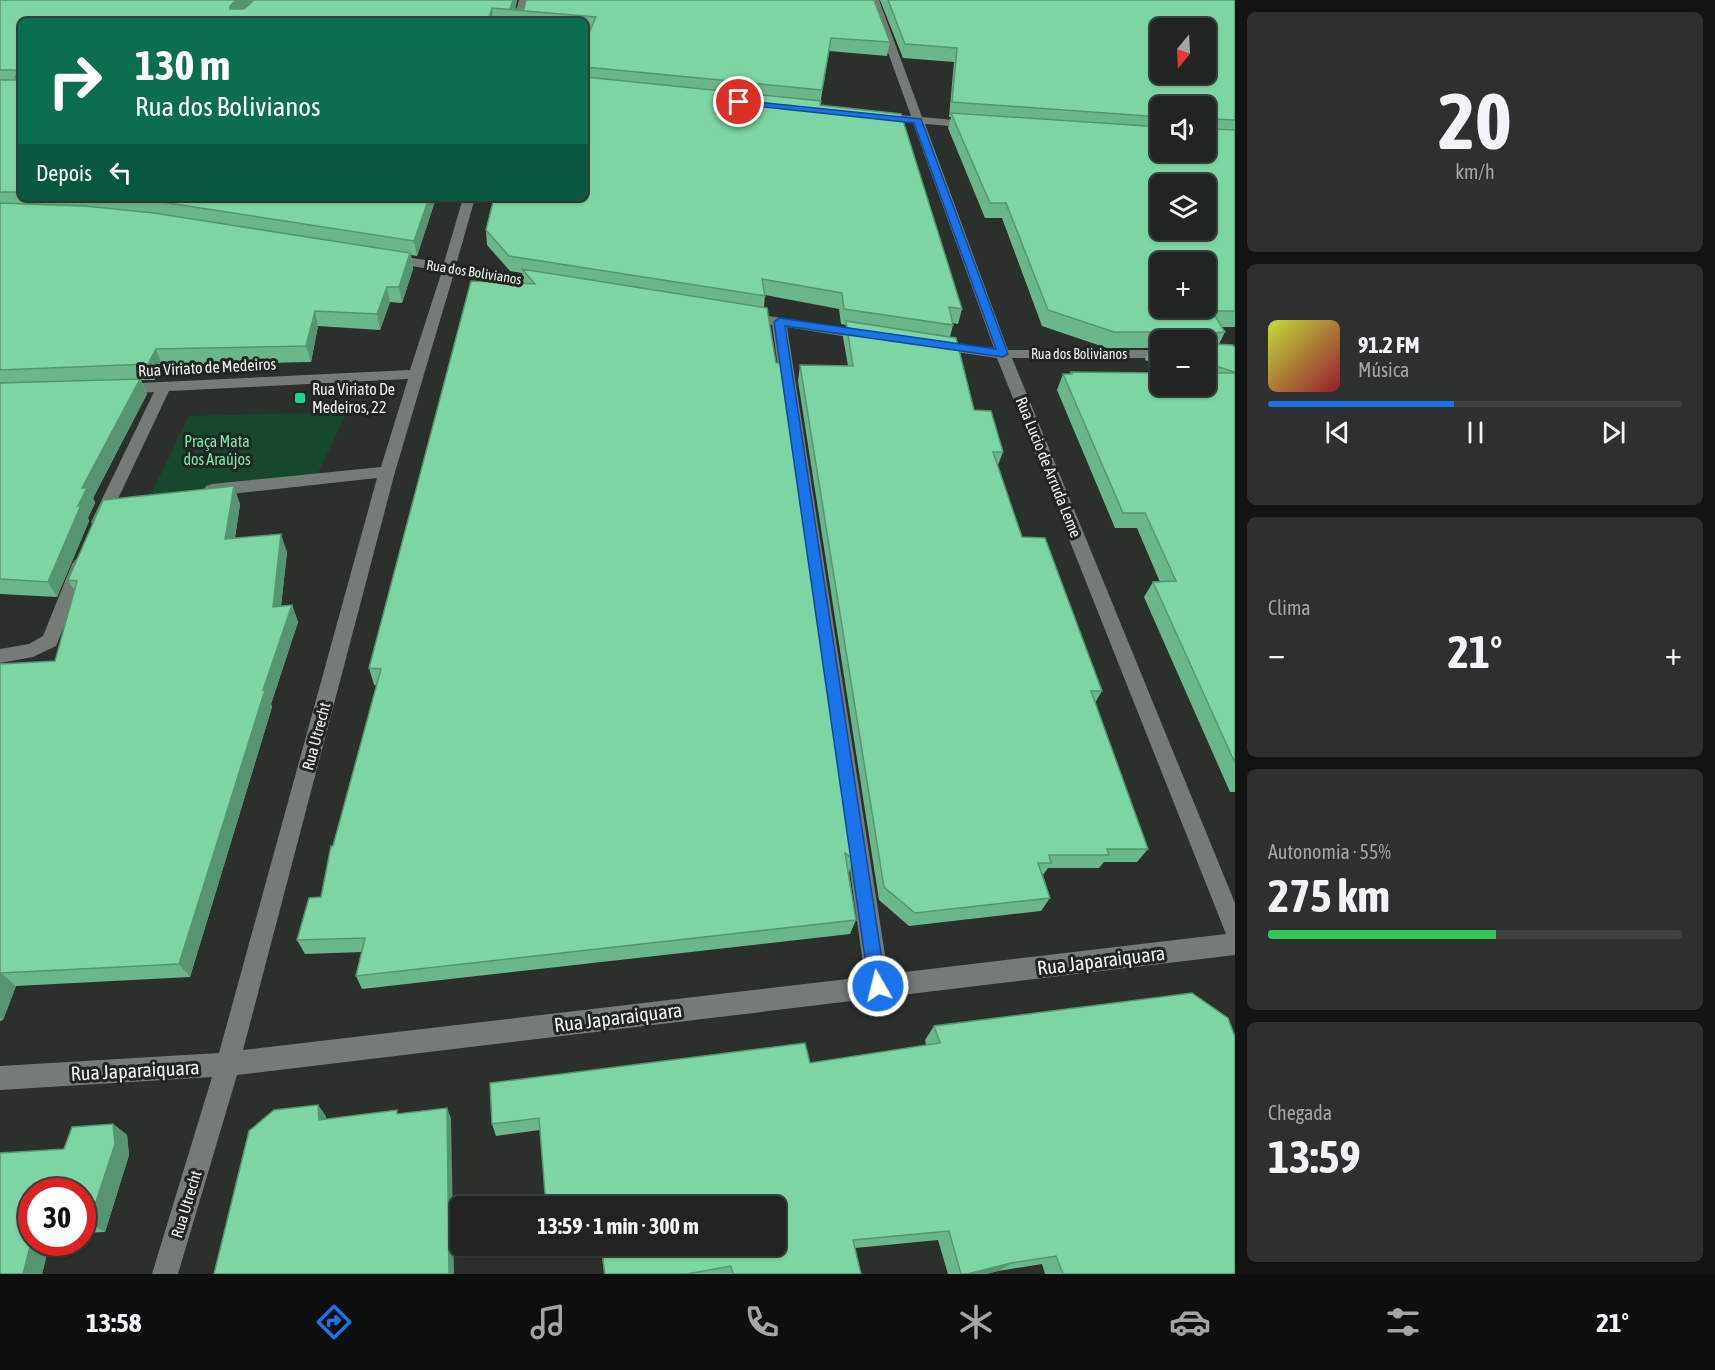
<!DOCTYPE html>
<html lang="pt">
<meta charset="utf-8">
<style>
:root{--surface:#202422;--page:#2d302f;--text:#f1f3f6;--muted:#a2a4a5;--line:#3d4140;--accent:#1a73e8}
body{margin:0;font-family:"Asap Condensed",sans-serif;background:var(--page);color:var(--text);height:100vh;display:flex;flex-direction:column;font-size:22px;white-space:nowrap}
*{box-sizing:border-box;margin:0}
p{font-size:20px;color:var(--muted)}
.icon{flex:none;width:33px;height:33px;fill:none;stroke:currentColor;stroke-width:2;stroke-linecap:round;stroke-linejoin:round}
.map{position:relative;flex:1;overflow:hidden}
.side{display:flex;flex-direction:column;gap:12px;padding:12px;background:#121413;width:480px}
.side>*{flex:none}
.banner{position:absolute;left:18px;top:18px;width:570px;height:183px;border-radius:9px;box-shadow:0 2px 4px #0004,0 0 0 2px var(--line);background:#0b6e4f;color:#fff;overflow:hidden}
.needle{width:39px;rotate:198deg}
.fabs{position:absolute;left:1150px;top:18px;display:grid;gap:12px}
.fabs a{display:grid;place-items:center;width:66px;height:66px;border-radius:9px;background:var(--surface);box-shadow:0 2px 4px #0004,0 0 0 2px var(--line);font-size:30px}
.speed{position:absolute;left:18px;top:1178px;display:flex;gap:12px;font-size:30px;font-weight:700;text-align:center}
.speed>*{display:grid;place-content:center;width:78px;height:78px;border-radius:50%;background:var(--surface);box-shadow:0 2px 4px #0004,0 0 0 2px var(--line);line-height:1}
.speed .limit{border:9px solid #d22;background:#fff;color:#111}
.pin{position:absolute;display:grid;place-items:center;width:51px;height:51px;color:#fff;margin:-26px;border:3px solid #fff;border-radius:50%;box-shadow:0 2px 6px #0007}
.me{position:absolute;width:66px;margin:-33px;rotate:352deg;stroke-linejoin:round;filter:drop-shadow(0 0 4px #0008)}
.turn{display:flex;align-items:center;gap:21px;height:126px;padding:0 18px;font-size:27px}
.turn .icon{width:78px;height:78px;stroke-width:2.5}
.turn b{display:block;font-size:42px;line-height:51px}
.then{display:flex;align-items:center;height:57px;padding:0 18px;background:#0003;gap:12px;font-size:22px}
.big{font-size:45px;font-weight:700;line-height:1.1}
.side .widget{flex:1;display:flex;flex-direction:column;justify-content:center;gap:9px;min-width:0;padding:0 21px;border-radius:9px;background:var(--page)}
.side .dial{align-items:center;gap:0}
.dial b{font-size:78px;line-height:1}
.song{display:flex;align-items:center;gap:18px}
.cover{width:72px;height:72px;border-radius:9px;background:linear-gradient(135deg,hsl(70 70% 55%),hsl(350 70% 35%))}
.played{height:6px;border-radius:3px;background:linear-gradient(90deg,var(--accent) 45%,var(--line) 45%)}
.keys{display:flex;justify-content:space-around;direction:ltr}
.heat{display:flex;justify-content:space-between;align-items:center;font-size:33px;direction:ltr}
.charge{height:9px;border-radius:4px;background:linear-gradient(90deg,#34c759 55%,var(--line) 0)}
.trip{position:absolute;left:450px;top:1196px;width:336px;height:60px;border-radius:9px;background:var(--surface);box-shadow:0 2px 4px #0004,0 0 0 2px var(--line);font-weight:700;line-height:60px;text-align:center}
.tabs{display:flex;height:96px;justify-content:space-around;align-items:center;background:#0d0e0e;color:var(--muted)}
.tabs .icon{width:42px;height:42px}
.tabs .on{color:var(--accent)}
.tabs b{font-size:27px;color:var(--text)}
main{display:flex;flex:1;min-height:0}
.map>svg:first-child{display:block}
</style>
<main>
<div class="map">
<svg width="1235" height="1274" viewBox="0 0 1235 1274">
<rect width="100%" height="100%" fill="#2b302d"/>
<!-- green -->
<path fill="#16482f" d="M347,412L317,475L151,494L189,416Z"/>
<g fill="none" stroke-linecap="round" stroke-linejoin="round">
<!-- street -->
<path fill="#757b77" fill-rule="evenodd" d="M519,0H529L523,21H513Z
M869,0H879L922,117L974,122L980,125L974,128L925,124L1008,350H1161V358H1012L1235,903V955L237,1075L178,1274H152L212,1077L0,1090V1066L219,1053L377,478L212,496L206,494L204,490L206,486L212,484L381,467L408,379L169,391L107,522L105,526H93L91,522L154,392L120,394L113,389L120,384L410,370L442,271L387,262L381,258L387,254L444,263L463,198H475L456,265L547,280L554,284L547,288L454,273L395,472L243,1050L865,977L772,325L741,319L739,316L741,313L746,312L866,332L873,336L866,340L787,327L888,974L1226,934L997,358L935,349L928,345L935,341L994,348L913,123L879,119L874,116L879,113L911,116Z
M81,558L87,560L90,564L56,646L33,657L0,663V649L29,644L43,636L72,564L75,560Z"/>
</g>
<!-- wall -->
<path fill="#6bb78c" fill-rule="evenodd" d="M0,0H517L515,9L890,42L887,56L829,51L820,105L962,309L958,324L953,323V325L950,337L974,410L1003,452L998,465L1022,537L1102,691L1095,703L1148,849L1137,862H1104L1099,868H1048L1043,875L1050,898L1041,911L909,926L879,900L798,381L800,365L848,366L843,337L846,325L841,324L839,309L765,295L764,307L853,859L849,873L856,920L850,934L362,989L356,976L362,952L305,954L297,940L321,897L333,846L377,685H374L369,668L523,283L522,273L510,271L487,245L486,230L585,198V42L590,30H585V21H21V198H436L417,256L411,255L413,269L402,303L390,302L380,330L318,326L311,362L162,365L154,380H141L147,394L93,498L95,503L88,518L89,521L57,597L0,594Z
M880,0H1235V327H1222L1225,332L1219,344L1235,348V792H1230L1144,597L1153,582H1160L1137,528H1115L1057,390L1063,374H1070L1071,372L1206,386V340H1161V366L1145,360L1150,348H1107L1042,326L1002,218H985L948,128L951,117H949L954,62L903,58ZM1161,106L1206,152H1161Z
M240,504L235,538L287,552L281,606L292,605L298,622L271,704L272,707L190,977L16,986L3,1020L0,1021V664L55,661L75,591L68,580Z
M934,1026L1235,1274H1045L1042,1264L998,1271L986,1274H948L938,1240L855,1248L861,1274H604L601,1245H776L540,1130L496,1136L492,1124L810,1063L926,1045L925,1040Z
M113,1124L127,1135L129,1155L105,1232L82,1233V1191H32V1242H50L42,1274H0V1153L64,1149L72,1127Z"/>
<!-- shaded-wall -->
<path fill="#579572" d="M236,0H255L233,19L230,9V6Z
M513,0H517L515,10H510Z
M492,8L493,21H488Z
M429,198H436L417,256L414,241Z
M410,253L413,269L402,303L399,287Z
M387,287L390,302L380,330L377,314Z
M315,311L318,326L311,362L306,346Z
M156,349L162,365L154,380L148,364Z
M140,379L147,394L93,498L95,503L88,518L89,521L57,597L48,582L78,506L82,488Z
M234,486L240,504L232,557L225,539Z
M281,534L287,552L279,624L273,607Z
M292,605L298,622L271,704L272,707L190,977L179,964L263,690Z
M1,973L16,986L3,1020L0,1018V976Z
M318,1105L326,1116V1130L319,1120Z
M447,1108L451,1118L454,1274H449Z
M113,1124L127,1135L129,1155L105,1232L89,1223Z
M32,1239V1242H50L42,1274H23Z
M1011,1263L998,1271L986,1274H967Z"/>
<!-- building -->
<path fill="#7cd5a3" stroke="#579572" stroke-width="1.5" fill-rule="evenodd" d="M0,0H236L230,6V9H244L254,0H513L510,9H524L526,0H874L890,42L831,38L822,90L585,67V42L596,17L492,8L488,21H21V192H0V80H15L17,72L15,70H0Z
M888,0H1235V120L1212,119L1210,121L1211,129L1235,130V311H1212L1225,332L1212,333V344L1233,345L1235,348V372L1206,363V340H1170L1171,334L1168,332H1114L1048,310L1006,203H990L951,113L1161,127V152H1206V106H1161V117L952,102L957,48L905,44ZM1161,28H1206V74H1161ZM1161,184H1206V230H1161ZM1161,262H1206V308H1161Z
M585,77L821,101L820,105L901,114L962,309L949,307L953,325L844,309L842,293L762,279L765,296L509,256L486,230L494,198H585Z
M128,198H429L414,241L155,201Z
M0,203L85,206L154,213L410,253L399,287H387L377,314L315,311L306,346L156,349L148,364L0,370Z
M522,269L767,308L776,363H780L853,859L845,853L856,920L356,976L365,938L297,940L309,898L321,897L331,846H333L381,669L369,668L471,281L535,284Z
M846,321L956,338L974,410L991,411L1003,452H993L1022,537L1045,538L1102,691H1091L1148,849H1107L1109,855H1049L1051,863H1038L1050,898L915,913L884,887L800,365L853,366Z
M1161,344V348L1152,345Z
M1071,372L1161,373V386H1206V373H1235V763L1153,582L1176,581L1145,513H1123L1063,374H1072Z
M140,379L82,488H87L78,506L81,505L48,582L0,579V383Z
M234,486L225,539L281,534L273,607L292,605L263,690H265L179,964L1,973L0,976V664L55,661L77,581L68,580L103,500Z
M1192,993L1228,1018L1235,1037V1274H1063L1056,1256L1011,1263L967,1274H961L949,1231L853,1240L861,1274H733L731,1266L687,1274H605L601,1245H776V1206H546L539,1118L492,1124L490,1083L805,1043L810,1063L940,1043L934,1026Z
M318,1105L319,1120L397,1110V1114L447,1108L449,1274H214L249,1131L274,1110Z
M113,1124L115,1144L89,1223L82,1224V1191H32V1239L23,1274H0V1153L64,1149L72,1127Z"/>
<!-- route -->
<path fill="#1a73e8" stroke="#114b97" stroke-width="1.5" d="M739,100L921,119L1008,354L1003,357L785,326L886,986L884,991L878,994L872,991L869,986L774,322L779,318L996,349L914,123L736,104L735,102Z"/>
<!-- markers -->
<rect fill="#18d989" stroke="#212623" stroke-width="2" x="294" y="392" width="12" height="12" rx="3"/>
<g text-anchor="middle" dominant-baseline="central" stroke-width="6" stroke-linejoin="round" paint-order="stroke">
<!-- far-street labels -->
<g font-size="14" fill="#eef1ef" stroke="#212623">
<text transform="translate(474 272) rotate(9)">Rua dos Bolivianos</text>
<text x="1079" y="354">Rua dos Bolivianos</text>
</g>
<!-- street labels -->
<g font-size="16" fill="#eef1ef" stroke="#212623">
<text transform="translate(207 367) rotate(-3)">Rua Viriato de Medeiros</text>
<text transform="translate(1049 467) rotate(68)">Rua Lucio de Arruda Leme</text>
<text transform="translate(316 736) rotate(-75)">Rua Utrecht</text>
<text transform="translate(186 1204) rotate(-73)">Rua Utrecht</text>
</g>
<!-- poi labels -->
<g font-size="16" fill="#eef1ef" stroke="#212623" text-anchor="start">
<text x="312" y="389">Rua Viriato De<tspan x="312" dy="18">Medeiros, 22</tspan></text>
</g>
<!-- park labels -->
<g font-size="16" fill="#74ebaa" stroke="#212623">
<text x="217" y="441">Praça Mata<tspan x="217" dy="18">dos Araújos</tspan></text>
</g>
<!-- near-street labels -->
<g font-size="20" fill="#eef1ef" stroke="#212623">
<text transform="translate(1101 960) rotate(-7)">Rua Japaraiquara</text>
<text transform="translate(618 1017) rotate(-7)">Rua Japaraiquara</text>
<text transform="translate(135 1070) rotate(-3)">Rua Japaraiquara</text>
</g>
</g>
</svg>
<div class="fabs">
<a><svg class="needle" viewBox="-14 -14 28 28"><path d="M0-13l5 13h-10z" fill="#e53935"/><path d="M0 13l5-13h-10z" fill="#a2a4a5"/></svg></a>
<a><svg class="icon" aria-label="sound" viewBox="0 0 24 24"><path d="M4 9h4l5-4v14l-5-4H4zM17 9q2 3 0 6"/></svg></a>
<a><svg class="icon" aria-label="layers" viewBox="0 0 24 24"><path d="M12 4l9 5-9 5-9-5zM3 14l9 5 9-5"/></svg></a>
<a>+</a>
<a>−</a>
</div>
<div class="speed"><div class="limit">30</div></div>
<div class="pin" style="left:739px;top:102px;background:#d93025"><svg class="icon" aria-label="arrive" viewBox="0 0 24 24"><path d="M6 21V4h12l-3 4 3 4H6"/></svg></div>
<svg class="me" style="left:878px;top:986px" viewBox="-20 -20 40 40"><circle r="17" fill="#1a73e8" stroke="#fff" stroke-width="3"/><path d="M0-11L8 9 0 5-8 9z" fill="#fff"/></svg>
<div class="trip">13:59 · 1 min · 300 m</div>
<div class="banner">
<div class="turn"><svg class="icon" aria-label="right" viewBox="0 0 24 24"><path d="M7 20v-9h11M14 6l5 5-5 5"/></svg><div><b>130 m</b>Rua dos Bolivianos</div></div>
<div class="then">Depois<svg class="icon" aria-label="left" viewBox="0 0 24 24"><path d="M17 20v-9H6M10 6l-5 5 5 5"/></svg></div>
</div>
</div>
<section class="side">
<div class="widget dial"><b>20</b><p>km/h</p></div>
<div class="widget">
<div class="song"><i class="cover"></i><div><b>91.2 FM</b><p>Música</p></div></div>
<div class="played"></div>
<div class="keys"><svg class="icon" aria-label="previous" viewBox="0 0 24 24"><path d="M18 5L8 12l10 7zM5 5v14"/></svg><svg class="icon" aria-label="pause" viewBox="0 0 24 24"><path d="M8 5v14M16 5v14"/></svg><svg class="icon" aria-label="next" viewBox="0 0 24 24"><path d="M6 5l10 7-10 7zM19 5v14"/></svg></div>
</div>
<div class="widget"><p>Clima</p>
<div class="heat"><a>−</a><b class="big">21°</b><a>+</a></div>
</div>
<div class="widget"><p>Autonomia · 55%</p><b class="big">275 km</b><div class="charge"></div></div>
<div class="widget"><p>Chegada</p><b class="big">13:59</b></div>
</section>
</main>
<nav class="tabs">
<b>13:58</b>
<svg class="icon on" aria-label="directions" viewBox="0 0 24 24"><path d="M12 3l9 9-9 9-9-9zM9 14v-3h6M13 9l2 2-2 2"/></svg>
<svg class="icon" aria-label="music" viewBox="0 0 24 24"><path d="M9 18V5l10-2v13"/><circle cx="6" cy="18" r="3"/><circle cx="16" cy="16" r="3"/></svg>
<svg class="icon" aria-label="phone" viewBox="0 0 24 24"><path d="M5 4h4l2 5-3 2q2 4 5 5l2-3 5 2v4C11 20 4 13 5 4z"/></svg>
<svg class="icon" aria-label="climate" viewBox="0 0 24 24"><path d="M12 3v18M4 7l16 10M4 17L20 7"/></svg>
<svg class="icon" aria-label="car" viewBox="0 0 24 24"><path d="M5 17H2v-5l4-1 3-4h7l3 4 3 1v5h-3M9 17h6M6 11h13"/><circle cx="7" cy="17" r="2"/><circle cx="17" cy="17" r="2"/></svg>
<svg class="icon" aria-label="filters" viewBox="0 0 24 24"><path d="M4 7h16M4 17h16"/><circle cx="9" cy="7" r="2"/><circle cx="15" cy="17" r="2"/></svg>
<b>21°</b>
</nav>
